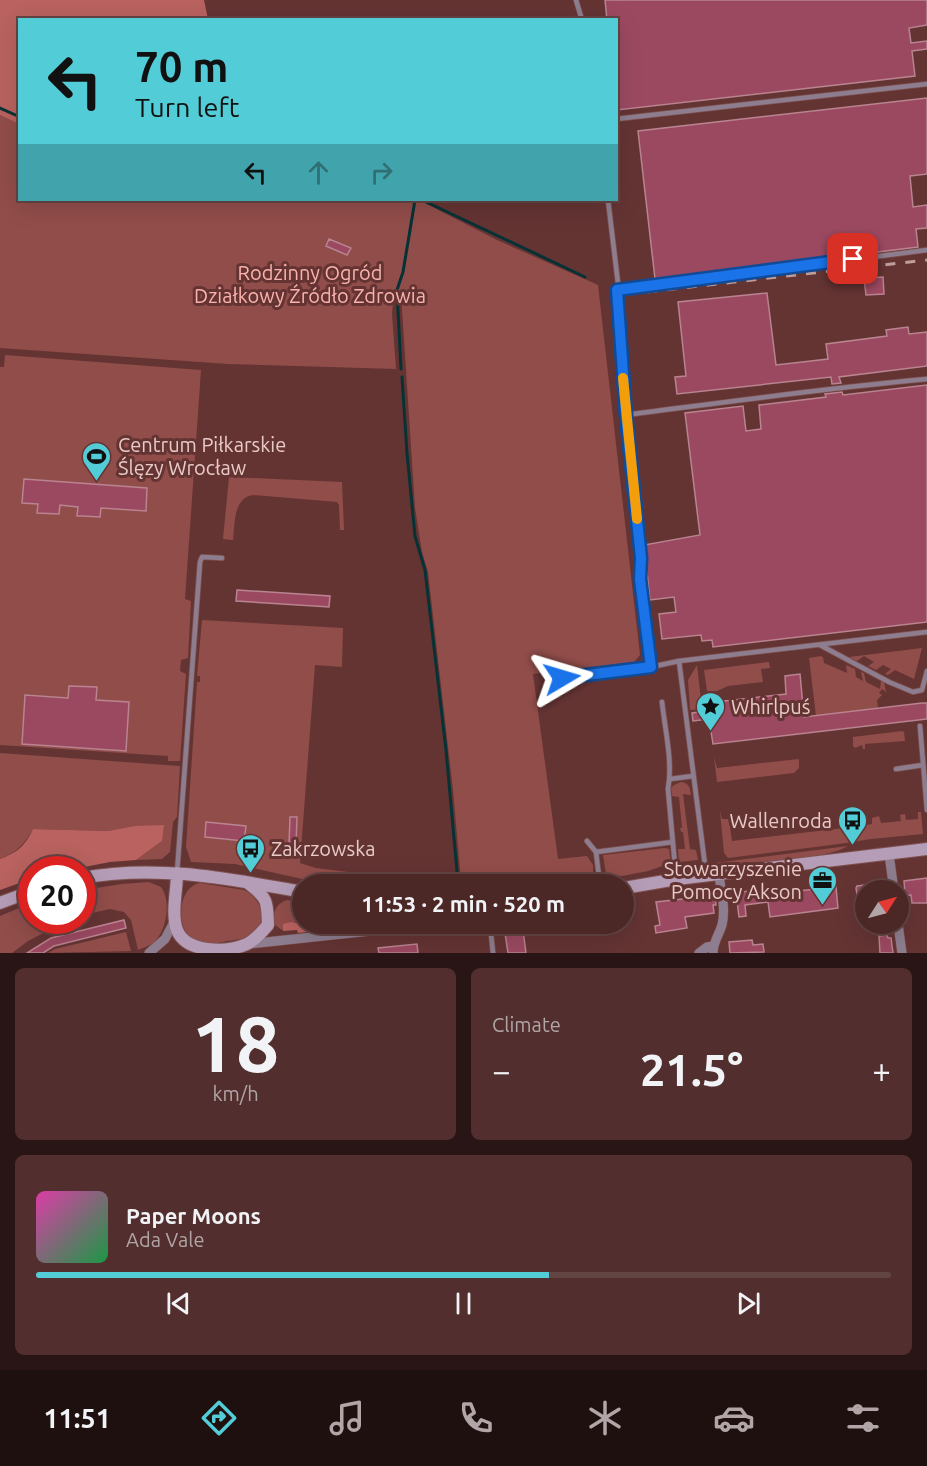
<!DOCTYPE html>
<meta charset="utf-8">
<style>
:root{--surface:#4b2726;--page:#522f2e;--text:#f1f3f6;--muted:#b2a5a7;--line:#624443;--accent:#52ccd6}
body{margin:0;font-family:Ubuntu,sans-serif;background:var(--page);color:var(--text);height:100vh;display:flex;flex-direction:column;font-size:22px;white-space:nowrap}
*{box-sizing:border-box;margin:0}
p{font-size:20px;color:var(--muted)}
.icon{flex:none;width:33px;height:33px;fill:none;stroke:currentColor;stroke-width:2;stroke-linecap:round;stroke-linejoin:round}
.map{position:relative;height:953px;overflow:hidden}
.side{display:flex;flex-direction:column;gap:15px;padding:15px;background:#291515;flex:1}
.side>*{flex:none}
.banner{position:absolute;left:18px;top:18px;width:600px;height:183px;border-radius:0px;box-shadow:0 6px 24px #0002,0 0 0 2px var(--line);background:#52ccd6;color:#111;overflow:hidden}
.needle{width:39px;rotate:54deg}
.tools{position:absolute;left:855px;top:880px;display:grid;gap:12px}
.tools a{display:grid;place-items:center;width:54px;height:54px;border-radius:50%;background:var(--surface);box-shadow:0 6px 24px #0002,0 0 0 2px var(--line);font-size:30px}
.speed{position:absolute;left:18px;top:856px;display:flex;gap:12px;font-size:30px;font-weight:700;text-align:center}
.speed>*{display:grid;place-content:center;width:78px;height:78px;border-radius:50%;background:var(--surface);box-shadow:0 6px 24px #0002,0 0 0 2px var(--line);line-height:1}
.speed .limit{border:9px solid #d22;background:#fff;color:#111}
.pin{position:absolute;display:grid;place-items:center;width:51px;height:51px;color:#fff;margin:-26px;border-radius:12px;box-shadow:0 3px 9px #0006}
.me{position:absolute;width:66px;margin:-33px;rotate:83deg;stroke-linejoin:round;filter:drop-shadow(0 0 4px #0008)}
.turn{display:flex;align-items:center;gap:21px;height:126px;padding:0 18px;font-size:27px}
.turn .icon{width:78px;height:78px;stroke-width:2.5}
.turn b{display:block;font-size:42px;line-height:51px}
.lanes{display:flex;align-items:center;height:57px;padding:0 18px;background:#0003;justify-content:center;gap:30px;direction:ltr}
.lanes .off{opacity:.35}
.big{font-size:45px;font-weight:700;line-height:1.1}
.side .tile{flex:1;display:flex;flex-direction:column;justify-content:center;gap:9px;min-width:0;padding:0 21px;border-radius:9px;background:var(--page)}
.side .dial{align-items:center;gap:0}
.dial b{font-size:78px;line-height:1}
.song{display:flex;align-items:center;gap:18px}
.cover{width:72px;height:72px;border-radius:9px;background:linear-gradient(135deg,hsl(320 70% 55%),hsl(140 70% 35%))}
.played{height:6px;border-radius:3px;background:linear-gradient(90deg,var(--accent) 60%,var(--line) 60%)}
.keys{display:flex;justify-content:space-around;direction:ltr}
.heat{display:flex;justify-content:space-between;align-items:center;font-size:33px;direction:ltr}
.side .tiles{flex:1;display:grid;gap:15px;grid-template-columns:1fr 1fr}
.tile:last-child{grid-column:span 2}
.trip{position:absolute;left:292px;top:874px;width:342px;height:60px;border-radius:30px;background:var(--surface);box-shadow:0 6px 24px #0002,0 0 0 2px var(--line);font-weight:700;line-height:60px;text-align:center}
.tabs{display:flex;height:96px;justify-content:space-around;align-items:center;background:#1e100f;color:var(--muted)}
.tabs .icon{width:42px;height:42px}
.tabs .current{color:var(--accent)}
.tabs b{font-size:27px;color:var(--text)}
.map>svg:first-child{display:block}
</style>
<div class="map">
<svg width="927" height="953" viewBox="0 0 927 953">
<rect width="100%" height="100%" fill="#643433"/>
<!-- green -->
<path fill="#914d4a" d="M0,115L19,124L20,200H419L497,240L598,285L640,655L634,662L533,674L558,859L587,856L593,865V876L582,882L568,885H329L235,864L191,862L186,847L197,682H200V676H197L202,620L343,628L342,667L315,665L300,863L316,868L429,882L461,881L453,790L428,572L422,552L415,508L401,294L394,292L392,314L396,369L228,364L0,348Z
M5,355L201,370L185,599L191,601L188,658L181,660L180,671L186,674L180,761H168V756L0,745V367H4Z
M229,477L342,482L344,530H340L339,505L337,502L253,495C233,498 235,524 233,540L223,539Z
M922,648L914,679L895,670L888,675L885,674L891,669L883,665L876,670L868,666L874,662L864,656L857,661L849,657Z
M821,656L823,657L824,663L847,673L846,665L855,669L856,677L863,681L861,672L864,673L866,682L880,689L881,681L884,682L886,692L882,689L879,693L882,695L877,700L878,709L816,716L809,658Z
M769,662L770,668L761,669L763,682L728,686L717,691H707L704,670Z
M697,665L702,709L690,710L688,680Z
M902,731L904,732L905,741L865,744V749H863L862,745L855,748L853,746V737Z
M0,753L180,766L177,817L173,822L170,852L162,859L136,860L162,841L134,826L108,831L33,829C25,844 17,852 0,859Z
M714,757L717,768L799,759V768L794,773L717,782Z
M681,782C689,783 690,787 691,795L683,794L690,849L696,850L698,860L679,862L678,849H685L683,832H681L680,828H682L679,797L672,796L671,788L674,785Z
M720,811L722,819H729L732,841L844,828L843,819L850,818L853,827L872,824V818L879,816L881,823L901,821L900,815L905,814L906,820L918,819V812H921L923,834L871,839L839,844L728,858L724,853Z
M848,846C823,861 753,861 721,865L714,863Z
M665,848L669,849L671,863L648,871L622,876L606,874L603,855Z
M149,882L161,887C171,900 167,929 155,941C151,946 144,947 138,950L131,920L124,912L110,909L83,915V890L122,884Z
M200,883L244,890C258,897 263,910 262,924C246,941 245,938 222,942C216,943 210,945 204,945C176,944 173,888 200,883Z
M287,900L303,902V923L291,922L282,930L283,931L274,924C273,913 275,904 287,900Z
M31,903L32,921H67L28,941L12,953H0V916Z
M126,932L131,951L48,953L55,949Z"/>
<!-- forest -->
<path fill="#b9625f" d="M0,0H204L208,19L20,20L19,124L0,115Z
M164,825L162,841L136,860L110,862L69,870H32L31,879L0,890V859C18,852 25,846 33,829L108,831L134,826Z
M291,922L303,924H384L298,933L297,930L283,931V924Z"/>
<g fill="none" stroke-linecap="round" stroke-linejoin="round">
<!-- stream -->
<path stroke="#073235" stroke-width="3" d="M0,108L20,117
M422,200L585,277
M401,369L397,290L403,272L415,200
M402,377L407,453L415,536L425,570L446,750L458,882"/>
</g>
<!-- building -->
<path fill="#9b4961" stroke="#b98390" stroke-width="1.5" d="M605,0H927V25L909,28L911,43L927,41V49L912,51L915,76L617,110L616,20H607Z
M927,98V174L910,176L913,207L927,205V228L916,229L918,247L837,257V254L836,257L655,279L638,131Z
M329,239L351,248L347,255L326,246Z
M883,277L884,294L866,295L864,278Z
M767,293L776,365L828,359L826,344L887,336L886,330L908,327L909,334L927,332V366L839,377L841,383L832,384L831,377L677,394L675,377L686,376L678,302Z
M927,385V622L713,647L712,640L702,641L701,635L662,639L659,614L676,612L674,597L650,600L644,545L700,535L685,413L743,406L746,431L761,429L759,405L826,397L825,394L842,392L843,395Z
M24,479L147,488L146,511L101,508L100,517L82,516H77L78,507L60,505L59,514L37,513L38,504L22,503Z
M237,590L330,596L329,607L236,601Z
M800,674L804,717L922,703H927V719L713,744L709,719L693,721L692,713L708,711L707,703L786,694L785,676Z
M69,686L97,687L96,700L129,702L126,751L22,744L25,695L68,698Z
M290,817H297L296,845H289Z
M206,822L246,826L244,841L205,837Z
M927,878V903H912L911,895L906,896L905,893L904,881Z
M883,880L885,891H866V907L859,908L856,888L857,886L874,884V881Z
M836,887L838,908L770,917L768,902L745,905L746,916L739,917L736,893L755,890L756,895Z
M700,897V899L715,897L716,905H713L714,913L685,917L687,928L656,933L655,926L660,925L656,902Z
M124,920L126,928L54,946L43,953H27L51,938Z
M523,930L526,953H508L505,933Z
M887,935L888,938H891L893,953H880L879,936Z
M752,940L753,945L763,944L764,952L730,953L729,942Z
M417,944L418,953H379L378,948Z"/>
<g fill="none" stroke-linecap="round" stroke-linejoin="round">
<defs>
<path id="lane" d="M576,0L582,20
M616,119L927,84
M608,200L618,283V317L641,558L640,579L651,667L679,661L927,632
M617,290L927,250
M626,415C726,402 826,388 927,379
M820,645L889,682L913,692L922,690L927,671
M679,661L706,873
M563,678L651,667
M662,702C665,730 673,762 668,789L676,877
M920,726L927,810
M896,769L923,765
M670,779L693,776
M587,841L596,852L600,885
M596,852L673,842
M177,873L200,562L202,557L222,558
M490,924L493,953"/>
<path id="street" d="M889,854L894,891
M898,924L902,953
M248,944L435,924
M149,953L165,939L175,920
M699,953L707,947L713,946
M713,953C713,942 719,935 722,925C726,909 721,891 719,875"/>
<path id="secondary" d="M177,873C177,891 171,913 177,930C186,953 226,953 247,944C255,940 262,932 268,925C267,903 269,899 249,884
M82,878C158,864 229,879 303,892
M624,888L677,879L927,849
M0,903L32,891"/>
</defs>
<!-- lane casing -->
<use href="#lane" stroke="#7e5251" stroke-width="6"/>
<!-- street casing -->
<use href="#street" stroke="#7e5251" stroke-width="10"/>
<!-- secondary casing -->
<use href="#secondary" stroke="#7e5251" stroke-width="14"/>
<!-- lane -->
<use href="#lane" stroke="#8d7d8e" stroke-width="4.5"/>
<!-- street -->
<use href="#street" stroke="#8d7d8e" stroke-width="9"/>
<!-- secondary -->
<use href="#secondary" stroke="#b59db7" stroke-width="12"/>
<!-- rail -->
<path stroke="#c09d9a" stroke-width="3" stroke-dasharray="10 10" stroke-linecap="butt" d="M647,292L927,260"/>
</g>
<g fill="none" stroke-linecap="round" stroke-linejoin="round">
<defs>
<path id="route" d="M562,678L651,667L640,579L641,558L626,415L617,290L853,259"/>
</defs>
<!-- route casing -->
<use href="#route" stroke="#114b97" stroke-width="15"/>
<!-- route -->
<use href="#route" stroke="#1a73e8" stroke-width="10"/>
<!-- slow -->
<path stroke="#f59e0b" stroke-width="10" d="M623,378L637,519"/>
</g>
<!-- icons -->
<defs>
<symbol id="stadium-pin" viewBox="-11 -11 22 30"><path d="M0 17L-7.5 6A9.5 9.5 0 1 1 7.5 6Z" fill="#52ccd6" stroke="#643433"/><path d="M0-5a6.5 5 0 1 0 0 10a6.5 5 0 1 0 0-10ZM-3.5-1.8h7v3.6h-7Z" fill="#111"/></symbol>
<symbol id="sight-pin" viewBox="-11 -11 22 30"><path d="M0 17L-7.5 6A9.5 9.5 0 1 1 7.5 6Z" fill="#52ccd6" stroke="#643433"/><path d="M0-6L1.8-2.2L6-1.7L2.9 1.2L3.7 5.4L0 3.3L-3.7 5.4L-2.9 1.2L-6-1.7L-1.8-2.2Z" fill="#111"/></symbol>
<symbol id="bus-pin" viewBox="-11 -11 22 30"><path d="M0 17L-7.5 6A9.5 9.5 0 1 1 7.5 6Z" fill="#52ccd6" stroke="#643433"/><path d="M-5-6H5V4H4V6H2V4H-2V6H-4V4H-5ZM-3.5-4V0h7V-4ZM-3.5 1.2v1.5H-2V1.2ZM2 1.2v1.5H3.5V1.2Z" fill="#111"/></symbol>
<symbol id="office-pin" viewBox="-11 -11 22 30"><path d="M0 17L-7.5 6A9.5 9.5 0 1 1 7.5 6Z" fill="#52ccd6" stroke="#643433"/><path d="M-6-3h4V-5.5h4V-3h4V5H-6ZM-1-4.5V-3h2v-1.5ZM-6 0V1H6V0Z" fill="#111"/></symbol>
</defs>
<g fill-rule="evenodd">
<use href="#stadium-pin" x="80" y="440" width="33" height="45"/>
<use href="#sight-pin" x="694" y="690" width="33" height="45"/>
<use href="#bus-pin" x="836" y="804" width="33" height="45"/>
<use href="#bus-pin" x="234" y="832" width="33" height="45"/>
<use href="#office-pin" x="806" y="864" width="33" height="45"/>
</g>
<g text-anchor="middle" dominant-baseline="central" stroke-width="6" stroke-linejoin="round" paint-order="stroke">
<!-- park labels -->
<g font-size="20" fill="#fab2ae" stroke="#643433">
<text x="310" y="272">Rodzinny Ogród<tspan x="310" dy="23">Działkowy Źródło Zdrowia</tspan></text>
</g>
<!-- poi labels -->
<g font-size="20" fill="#e8cac7" stroke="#643433" text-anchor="start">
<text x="118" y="444">Centrum Piłkarskie<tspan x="118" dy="23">Ślęzy Wrocław</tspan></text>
<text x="731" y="706">Whirlpuś</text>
<text x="832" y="820" text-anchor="end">Wallenroda</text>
<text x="271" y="848">Zakrzowska</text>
<text x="802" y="868" text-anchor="end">Stowarzyszenie<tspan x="802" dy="23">Pomocy Akson</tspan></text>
</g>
</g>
</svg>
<div class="tools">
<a><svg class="needle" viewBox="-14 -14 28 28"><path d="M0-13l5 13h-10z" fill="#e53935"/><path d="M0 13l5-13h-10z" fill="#b2a5a7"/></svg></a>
</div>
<div class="speed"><div class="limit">20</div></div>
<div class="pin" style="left:853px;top:259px;background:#d93025"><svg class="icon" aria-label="arrive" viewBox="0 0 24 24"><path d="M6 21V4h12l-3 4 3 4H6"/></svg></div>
<svg class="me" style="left:562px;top:678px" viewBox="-20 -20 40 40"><path d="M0-17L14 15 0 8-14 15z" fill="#1a73e8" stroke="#fff" stroke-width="4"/></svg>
<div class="trip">11:53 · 2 min · 520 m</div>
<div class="banner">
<div class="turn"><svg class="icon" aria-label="left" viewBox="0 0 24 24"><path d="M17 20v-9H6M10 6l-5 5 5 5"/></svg><div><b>70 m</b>Turn left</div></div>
<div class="lanes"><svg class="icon" aria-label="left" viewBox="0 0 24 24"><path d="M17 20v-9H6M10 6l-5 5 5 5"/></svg><svg class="icon off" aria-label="ahead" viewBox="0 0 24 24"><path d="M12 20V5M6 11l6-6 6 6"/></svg><svg class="icon off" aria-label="right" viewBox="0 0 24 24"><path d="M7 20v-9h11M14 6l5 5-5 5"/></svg></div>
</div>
</div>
<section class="side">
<div class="tiles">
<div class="tile dial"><b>18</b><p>km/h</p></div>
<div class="tile"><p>Climate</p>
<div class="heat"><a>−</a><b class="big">21.5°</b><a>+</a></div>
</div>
<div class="tile">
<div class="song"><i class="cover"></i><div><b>Paper Moons</b><p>Ada Vale</p></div></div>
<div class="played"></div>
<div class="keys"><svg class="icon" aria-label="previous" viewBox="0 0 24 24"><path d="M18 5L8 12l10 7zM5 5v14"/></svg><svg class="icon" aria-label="pause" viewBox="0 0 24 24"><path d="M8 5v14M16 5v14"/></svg><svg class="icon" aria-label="next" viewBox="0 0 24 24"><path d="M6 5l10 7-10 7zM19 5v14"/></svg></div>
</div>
</div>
</section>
<nav class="tabs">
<b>11:51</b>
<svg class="icon current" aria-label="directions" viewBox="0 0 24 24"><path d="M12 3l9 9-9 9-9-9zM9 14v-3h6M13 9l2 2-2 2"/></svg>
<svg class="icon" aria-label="music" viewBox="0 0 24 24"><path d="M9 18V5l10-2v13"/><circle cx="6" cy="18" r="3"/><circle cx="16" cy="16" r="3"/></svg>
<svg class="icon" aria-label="phone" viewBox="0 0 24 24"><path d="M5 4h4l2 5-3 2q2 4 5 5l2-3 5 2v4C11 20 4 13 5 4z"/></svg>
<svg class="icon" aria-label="climate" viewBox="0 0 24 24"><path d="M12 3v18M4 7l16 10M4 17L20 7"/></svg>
<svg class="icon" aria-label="car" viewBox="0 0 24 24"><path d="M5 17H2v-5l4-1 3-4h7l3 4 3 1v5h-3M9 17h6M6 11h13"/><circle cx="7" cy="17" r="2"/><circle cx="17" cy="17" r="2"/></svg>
<svg class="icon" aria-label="filters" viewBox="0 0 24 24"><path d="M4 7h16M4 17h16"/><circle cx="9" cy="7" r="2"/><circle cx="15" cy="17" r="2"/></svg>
</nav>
